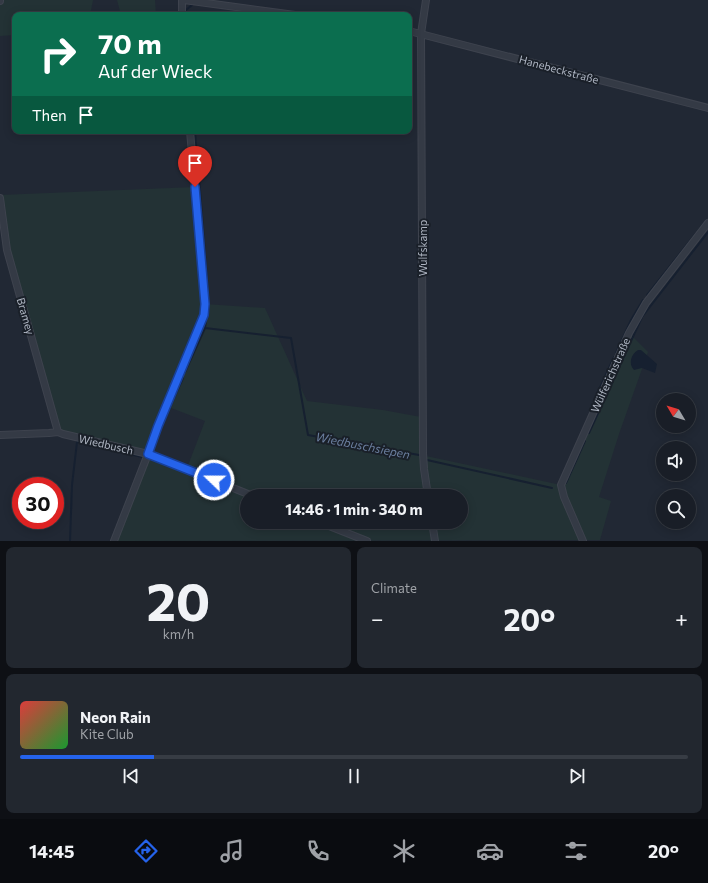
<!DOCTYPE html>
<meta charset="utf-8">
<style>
:root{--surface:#191e27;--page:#22272f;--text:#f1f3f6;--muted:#9fa2a7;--line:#373c44;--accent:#2563eb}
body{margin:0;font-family:Commissioner,sans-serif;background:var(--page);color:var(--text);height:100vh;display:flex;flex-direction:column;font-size:15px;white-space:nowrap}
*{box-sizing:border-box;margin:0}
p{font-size:13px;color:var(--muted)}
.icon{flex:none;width:22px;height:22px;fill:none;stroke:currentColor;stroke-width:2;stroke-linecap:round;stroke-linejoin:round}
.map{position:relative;height:541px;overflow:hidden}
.panel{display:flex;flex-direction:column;gap:6px;padding:6px;background:#0e1015;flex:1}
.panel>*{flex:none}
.hud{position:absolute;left:12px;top:12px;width:400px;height:122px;border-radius:8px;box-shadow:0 2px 10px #0003,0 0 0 1px var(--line);background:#0b6e4f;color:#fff;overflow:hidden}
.needle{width:26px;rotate:308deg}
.fabs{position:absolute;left:656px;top:393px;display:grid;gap:8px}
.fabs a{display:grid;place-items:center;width:40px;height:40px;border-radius:50%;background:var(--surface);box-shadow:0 2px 10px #0003,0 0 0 1px var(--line);font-size:20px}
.speed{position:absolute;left:12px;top:477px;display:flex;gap:8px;font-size:20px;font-weight:700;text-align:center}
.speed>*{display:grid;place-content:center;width:52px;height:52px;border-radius:50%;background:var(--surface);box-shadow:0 2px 10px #0003,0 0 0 1px var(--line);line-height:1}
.speed .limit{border:6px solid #d22;background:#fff;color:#111}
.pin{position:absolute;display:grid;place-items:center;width:34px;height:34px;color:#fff;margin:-41px -17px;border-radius:50% 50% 50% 0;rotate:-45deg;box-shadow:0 0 4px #0007}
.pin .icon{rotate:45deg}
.me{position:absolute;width:44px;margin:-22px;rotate:292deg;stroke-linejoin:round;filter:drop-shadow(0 0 3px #0008)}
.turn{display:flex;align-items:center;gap:14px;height:84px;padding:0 20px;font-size:18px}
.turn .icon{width:52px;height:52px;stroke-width:2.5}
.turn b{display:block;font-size:28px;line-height:34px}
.then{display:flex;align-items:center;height:38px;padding:0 20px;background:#0003;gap:8px;font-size:15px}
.big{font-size:30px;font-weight:700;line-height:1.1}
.panel .card{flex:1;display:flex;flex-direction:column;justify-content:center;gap:6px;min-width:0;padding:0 14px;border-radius:8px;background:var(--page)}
.panel .dial{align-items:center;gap:0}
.dial b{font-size:52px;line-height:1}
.song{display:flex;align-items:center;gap:12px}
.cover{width:48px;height:48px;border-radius:6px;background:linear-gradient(135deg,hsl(0 70% 55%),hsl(130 70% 35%))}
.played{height:4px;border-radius:2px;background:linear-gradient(90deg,var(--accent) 20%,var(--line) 20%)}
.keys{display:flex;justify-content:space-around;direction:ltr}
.heat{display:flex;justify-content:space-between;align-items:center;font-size:22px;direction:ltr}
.panel .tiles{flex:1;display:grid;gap:6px;grid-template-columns:1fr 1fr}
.card:last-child{grid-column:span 2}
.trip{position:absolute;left:240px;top:489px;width:228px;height:40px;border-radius:20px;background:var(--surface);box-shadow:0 2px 10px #0003,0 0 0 1px var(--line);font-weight:700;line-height:40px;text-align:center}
.menu{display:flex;height:64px;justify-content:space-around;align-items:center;background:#0a0c10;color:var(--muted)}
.menu .icon{width:28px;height:28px}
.menu .on{color:var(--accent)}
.menu b{font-size:18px;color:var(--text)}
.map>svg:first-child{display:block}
</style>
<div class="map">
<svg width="708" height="541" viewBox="0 0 708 541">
<rect width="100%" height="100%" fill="#212834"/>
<!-- green -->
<path fill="#233235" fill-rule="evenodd" d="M0,0H93L90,15H15V35L0,36Z
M117,0H155L156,15H121Z
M195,187L205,304L265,308L307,401L383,410L421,417L426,456L561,485L629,333L648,352L619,434L599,497L611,501L600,540L115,541L148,454L58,432L7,250L0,195ZM166,406L205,421L187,468L255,496H461V522H247V496L148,454Z"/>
<!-- water -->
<path fill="#162030" d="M638,350H641L657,364L655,373L642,368L634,370C628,364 631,354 638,350Z"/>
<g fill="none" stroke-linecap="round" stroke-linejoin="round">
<!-- stream -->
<path stroke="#162030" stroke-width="2" d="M187,15L186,10L192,5
M195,131L196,146
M197,152L209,306L208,313
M647,295L705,222
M205,328L291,338L308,435L419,455
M616,353L631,320L643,300
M185,372L205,328L206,320
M598,392L614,357
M168,411L183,378
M589,433L642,317L708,232
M427,460L552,488
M566,483L585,441
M70,541L72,485L77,442L142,457"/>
<defs>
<path id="minor" d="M182,0V15
M184,0L295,15
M426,0L421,34L423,453L424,469L428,496
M0,1V0
M409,31L708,108
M0,198L7,250L58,432
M0,435L49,433L58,432L63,434L148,454L253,496
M319,522L367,541
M432,522L435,541
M114,541L148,454L158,426L204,315L205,304L190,131
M583,541L564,497L561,485L629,333L646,303L708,223"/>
</defs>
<!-- minor casing -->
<use href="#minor" stroke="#3e434e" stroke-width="8"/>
<!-- minor -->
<use href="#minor" stroke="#343a45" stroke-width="6"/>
</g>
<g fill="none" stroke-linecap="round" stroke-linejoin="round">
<defs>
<path id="route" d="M195,187L205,304L204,315L158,426L148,454L214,480"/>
</defs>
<!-- route casing -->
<use href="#route" stroke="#184099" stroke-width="10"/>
<!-- route -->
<use href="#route" stroke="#2563eb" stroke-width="7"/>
</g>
<g text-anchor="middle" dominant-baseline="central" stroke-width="4" stroke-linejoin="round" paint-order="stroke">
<!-- street labels -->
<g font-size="11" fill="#aeb5c2" stroke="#1a2029">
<text transform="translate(559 69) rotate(15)">Hanebeckstraße</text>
<text transform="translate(422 248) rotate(-90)">Wulfskamp</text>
<text transform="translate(26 316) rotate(74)">Bramey</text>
<text transform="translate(610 375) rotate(-66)">Wülferichstraße</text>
<text transform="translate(106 444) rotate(13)">Wiedbusch</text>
</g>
<!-- water labels -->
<g font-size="12" font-style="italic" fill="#6a7e9e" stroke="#1a2029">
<text transform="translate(363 445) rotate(11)">Wiedbuschsiepen</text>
</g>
</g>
</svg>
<div class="fabs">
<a><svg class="needle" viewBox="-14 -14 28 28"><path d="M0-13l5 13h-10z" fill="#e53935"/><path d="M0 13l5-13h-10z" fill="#9fa2a7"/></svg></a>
<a><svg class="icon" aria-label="sound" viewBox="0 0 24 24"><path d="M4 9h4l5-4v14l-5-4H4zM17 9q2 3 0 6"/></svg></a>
<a><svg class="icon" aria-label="search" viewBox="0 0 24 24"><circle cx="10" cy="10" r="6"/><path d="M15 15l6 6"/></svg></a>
</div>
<div class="speed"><div class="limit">30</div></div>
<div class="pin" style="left:195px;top:187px;background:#d93025"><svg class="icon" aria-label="arrive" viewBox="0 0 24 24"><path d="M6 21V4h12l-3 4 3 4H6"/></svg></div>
<svg class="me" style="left:214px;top:480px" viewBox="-20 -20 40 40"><circle r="17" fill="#2563eb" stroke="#fff" stroke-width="3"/><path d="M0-11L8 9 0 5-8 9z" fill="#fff"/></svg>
<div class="trip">14:46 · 1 min · 340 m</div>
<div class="hud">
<div class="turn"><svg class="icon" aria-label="right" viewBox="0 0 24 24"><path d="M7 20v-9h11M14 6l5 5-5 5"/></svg><div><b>70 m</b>Auf der Wieck</div></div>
<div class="then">Then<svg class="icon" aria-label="arrive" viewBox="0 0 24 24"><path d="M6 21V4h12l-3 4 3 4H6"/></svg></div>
</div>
</div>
<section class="panel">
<div class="tiles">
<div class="card dial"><b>20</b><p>km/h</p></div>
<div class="card"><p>Climate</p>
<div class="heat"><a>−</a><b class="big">20°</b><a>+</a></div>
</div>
<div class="card">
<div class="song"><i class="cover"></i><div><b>Neon Rain</b><p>Kite Club</p></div></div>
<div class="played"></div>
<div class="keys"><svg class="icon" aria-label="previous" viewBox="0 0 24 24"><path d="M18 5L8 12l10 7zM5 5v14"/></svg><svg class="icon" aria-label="pause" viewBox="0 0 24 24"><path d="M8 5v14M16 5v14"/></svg><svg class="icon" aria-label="next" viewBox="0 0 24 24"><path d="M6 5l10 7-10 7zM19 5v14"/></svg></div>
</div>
</div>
</section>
<nav class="menu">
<b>14:45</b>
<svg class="icon on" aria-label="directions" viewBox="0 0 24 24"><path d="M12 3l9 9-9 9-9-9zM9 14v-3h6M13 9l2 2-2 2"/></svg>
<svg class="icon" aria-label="music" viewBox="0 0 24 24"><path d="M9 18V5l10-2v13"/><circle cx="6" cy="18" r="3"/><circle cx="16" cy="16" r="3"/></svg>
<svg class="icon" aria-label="phone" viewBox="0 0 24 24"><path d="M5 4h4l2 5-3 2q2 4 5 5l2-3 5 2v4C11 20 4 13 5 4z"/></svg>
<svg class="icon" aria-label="climate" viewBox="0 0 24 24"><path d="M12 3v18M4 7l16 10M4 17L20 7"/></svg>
<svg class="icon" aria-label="car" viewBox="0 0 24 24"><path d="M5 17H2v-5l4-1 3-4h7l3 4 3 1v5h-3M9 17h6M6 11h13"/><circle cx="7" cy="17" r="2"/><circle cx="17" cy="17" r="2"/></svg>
<svg class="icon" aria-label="filters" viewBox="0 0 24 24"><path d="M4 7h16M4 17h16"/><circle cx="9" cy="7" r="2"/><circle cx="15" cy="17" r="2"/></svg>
<b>20°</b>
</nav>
